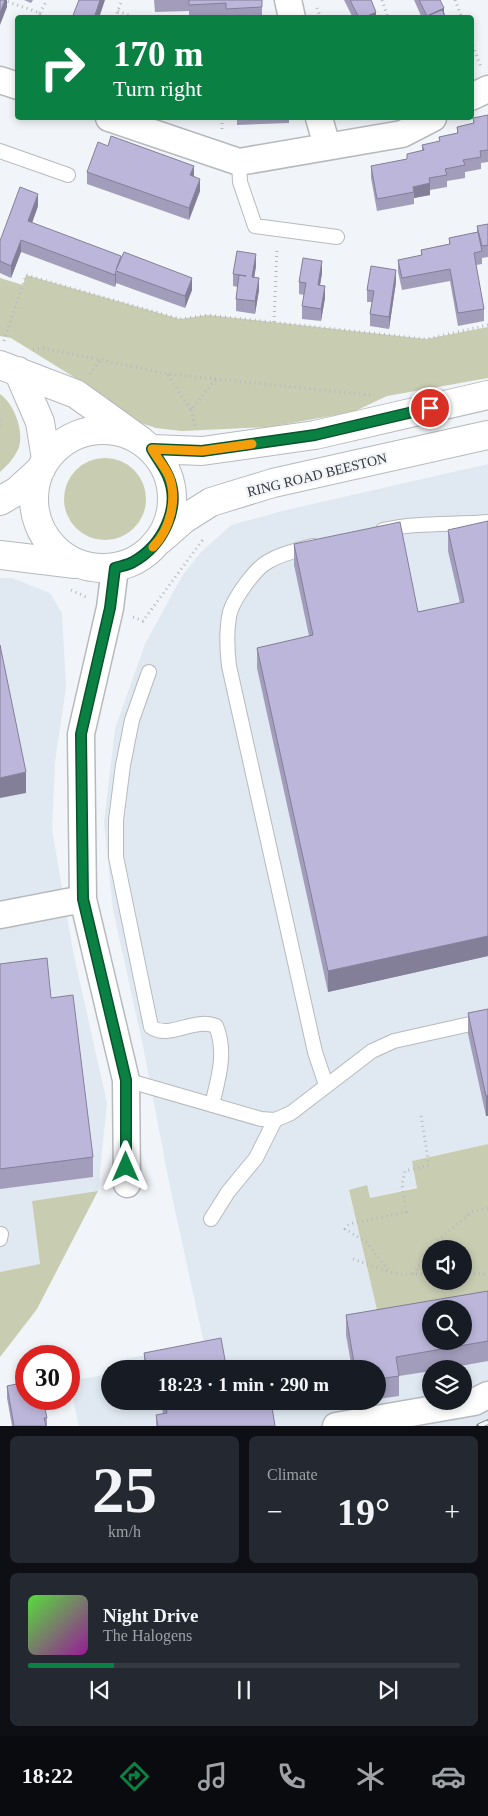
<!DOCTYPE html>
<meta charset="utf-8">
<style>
:root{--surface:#171b24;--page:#242831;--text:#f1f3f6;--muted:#9ea1a6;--line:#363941;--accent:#0b8043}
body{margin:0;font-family:"Times New Roman",serif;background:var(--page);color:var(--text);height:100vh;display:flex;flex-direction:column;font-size:19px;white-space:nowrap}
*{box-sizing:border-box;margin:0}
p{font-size:16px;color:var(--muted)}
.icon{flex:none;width:28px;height:28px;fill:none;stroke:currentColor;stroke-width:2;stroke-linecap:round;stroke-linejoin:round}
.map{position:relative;height:1426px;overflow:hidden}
.sheet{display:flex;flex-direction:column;gap:10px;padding:10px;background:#0d0f14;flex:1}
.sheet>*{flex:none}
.top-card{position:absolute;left:15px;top:15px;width:459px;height:105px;border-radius:5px;box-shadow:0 2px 8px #0003;background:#0b8043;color:#fff;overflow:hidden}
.controls{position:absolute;left:422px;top:1240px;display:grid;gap:10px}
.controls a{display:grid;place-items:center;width:50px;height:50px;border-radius:50%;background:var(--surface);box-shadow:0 2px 8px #0003;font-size:25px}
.speed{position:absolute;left:15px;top:1345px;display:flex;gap:10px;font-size:25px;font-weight:700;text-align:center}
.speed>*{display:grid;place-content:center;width:65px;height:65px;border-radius:50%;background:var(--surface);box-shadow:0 2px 8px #0003;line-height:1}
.speed .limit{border:8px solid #d22;background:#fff;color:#111}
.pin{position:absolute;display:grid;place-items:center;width:42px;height:42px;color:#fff;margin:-21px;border:2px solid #fff;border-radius:50%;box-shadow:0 1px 5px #0007}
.me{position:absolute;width:55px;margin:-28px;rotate:0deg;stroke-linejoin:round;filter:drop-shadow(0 0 4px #0008)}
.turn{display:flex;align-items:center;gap:18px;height:105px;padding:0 15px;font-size:22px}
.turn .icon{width:65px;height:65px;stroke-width:2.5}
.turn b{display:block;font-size:35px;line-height:42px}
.big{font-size:38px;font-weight:700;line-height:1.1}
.sheet .tile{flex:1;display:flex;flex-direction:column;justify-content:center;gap:8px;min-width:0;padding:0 18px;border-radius:8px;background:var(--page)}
.sheet .dial{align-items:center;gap:0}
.dial b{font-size:65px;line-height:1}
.song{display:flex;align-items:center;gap:15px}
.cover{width:60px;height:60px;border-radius:8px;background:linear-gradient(135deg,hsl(110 70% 55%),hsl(300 70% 35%))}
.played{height:5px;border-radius:2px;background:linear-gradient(90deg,var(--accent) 20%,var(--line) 20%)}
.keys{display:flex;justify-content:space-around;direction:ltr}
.heat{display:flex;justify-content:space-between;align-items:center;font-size:28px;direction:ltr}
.sheet .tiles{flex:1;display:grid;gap:10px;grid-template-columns:1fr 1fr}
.tile:last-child{grid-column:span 2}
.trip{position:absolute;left:101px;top:1360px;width:285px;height:50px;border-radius:25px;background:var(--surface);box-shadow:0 2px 8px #0003;font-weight:700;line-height:50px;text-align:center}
.menu{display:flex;height:80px;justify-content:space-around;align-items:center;background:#090b0e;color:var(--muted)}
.menu .icon{width:35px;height:35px}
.menu .current{color:var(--accent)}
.menu b{font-size:22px;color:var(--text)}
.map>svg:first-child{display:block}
</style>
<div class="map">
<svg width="488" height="1426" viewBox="0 0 488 1426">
<rect width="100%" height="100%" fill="#f1f4f8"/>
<!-- built -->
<path fill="#e0e9f2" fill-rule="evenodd" d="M488,464V1144L412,1161L417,1187L370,1198L366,1185L349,1191L378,1314L488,1294V1426H79L69,1381L110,1374V1401H378V1369H128L126,1359L204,1343L170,1187L143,1046L113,910L104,822L115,729L145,644L182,576L201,552L231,525L282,511ZM431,1309H464V1341H431ZM431,1369H464V1401H431Z
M0,578H12L50,593L62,613L66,688L55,762L52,830L73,951L107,1103L98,1191L32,1201L40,1264L0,1272Z"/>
<!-- green -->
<path fill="#c8ccb1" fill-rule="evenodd" d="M26,275L180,319L208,315L426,339L488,327V378L387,396L353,412L269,427L182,431L156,428L132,420L106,397L11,338L0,336V278L23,285Z
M0,394C14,404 24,430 19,447C15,457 8,465 0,472Z
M64 499a41 41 0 1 1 82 0a41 41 0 1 1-82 0Z
M488,1144V1298L378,1314L349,1190L367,1185L370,1198L417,1188L412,1161ZM431,1249H464V1281H431Z
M98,1191L37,1309L0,1357V1272L40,1264L32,1201Z"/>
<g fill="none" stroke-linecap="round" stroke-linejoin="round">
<defs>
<path id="service" d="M0,151L68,175
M239,162L240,182L255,226L337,237
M383,530C417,522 453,525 488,522
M313,546C298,550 283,553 269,561C255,568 235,597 230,612C226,630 227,649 229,666L315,1052L326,1085
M149,672L132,720L123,765L116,820V857L151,1027C170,1040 193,1017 216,1026C227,1053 218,1079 212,1105
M126,1080L261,1119L275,1120L291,1113L372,1051L394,1041L488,1020
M211,1219L228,1192L256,1158L275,1120
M0,1239L1,1234"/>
<path id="minor" d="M288,0L292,18
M0,80L18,86
M471,97L488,89
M109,118L239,162L402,134L433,118
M319,118L327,146
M115,568L110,608L81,734L83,899L126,1080L127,1184
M0,915L83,899
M336,1426L474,1402L488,1395"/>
<path id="primary" d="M0,365L76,394L140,440
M18,371L40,422L46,459"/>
<path id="trunk" d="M34 499a69 69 0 1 1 138 0a69 69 0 1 1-138 0Z
M152,449L202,451L315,435L488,395
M0,501L17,491L41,469
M160,540L184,519L211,502L273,483L488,435
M0,555L75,564"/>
</defs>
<!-- service casing -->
<use href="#service" stroke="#b6b9bd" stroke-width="16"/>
<!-- minor casing -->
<use href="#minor" stroke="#b6b9bd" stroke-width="29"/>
<!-- primary casing -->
<use href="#primary" stroke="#b6b9bd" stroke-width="30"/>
<!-- trunk casing -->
<use href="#trunk" stroke="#b6b9bd" stroke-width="30"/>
<!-- path -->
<path stroke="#b6b9bc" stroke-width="3" stroke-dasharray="1 4" stroke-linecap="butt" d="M3,0L40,13L39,18
M382,0L388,18
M455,0L462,18
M317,8L321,18
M118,11L136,18
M40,13L47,0
M115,18L122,0
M471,41L481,67
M222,118V129
M274,322L277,247
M4,341L26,275L180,319L208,315L426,339L488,325
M33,349L43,348L168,374L371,395
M90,374L100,360
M168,375L191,410L216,379
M191,410L195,426
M0,420V429
M71,590L86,597
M133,617L143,621L204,538
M421,1116L429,1165L405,1171L402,1185L406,1212L349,1224L345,1229L366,1242L390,1272L403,1275L431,1273
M432,1249L438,1240L472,1212L488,1208
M353,1259L389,1272
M464,1273L488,1274
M413,1274L431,1249"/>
<!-- service -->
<use href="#service" stroke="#fff" stroke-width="14"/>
<!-- minor -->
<use href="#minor" stroke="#fff" stroke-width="26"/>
<!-- primary -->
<use href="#primary" stroke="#fff" stroke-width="28"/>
<!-- trunk -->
<use href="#trunk" stroke="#fff" stroke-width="28"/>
<defs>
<path id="rail" d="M479,1426L488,1422"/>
</defs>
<!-- rail casing -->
<use href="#rail" stroke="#77797b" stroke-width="5.5"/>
<!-- rail -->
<use href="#rail" stroke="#f1f4f8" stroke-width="4" stroke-dasharray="11" stroke-linecap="butt"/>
</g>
<!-- wall -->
<path fill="#a29dbb" d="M24,0H33L31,3Z
M154,0H262V18H226V15L189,17V11L155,12Z
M344,0H371L376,18H353Z
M414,0H440L446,18H422Z
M488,115V162L481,163V169L465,172V178L447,181V187L430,190V195L414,198V204L377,211L371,178V166L407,159V154L422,151V145L439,142V137L457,133V127L473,123V118Z
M237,118H289V123L237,125Z
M87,172L194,176L200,191L189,220L87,184Z
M38,206L32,223L121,259L192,290L185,308L116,283L115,287L21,252L11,278L0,273V241Z
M488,224V257L482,258V264L476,265L484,309V321L458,326L450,281L402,290L398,272V260L421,256V250L449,244V238L477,232V226Z
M256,266L254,278L259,290L255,314L236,311V299L238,287L233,286V274Z
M322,273L320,285L325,298L321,321L302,319V306L304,295L299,294V282Z
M396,282L389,329L370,326V314L372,302H367V290Z
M488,521V956L328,992L257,668V648L309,636L294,565V544L418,612L460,603L448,551V530Z
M0,964L51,998L93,1157V1177L0,1189Z
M488,1009V1116H486L468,1034V1013Z
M488,1291V1361L444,1369H431V1371L399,1376V1396L378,1399V1369H352L346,1335V1315Z
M144,1353L225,1360V1369H144Z
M7,1386L47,1418V1426H12L7,1398Z
M161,1401H271L275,1426H156V1415L163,1414Z
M357,1401H367L358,1403Z"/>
<!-- shaded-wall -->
<path fill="#847f99" d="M5,0H7V7L0,25V13Z
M100,0H105L99,18H94Z
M444,8V18L427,16Z
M376,12V18H366Z
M194,166V178L190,175Z
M200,179V191L189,220V208Z
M430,183V195L414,198V192L413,187Z
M38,194V206L28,234V221Z
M21,240V252L11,278V266Z
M256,254V266L252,290V277Z
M322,261V273L318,297V285Z
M396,270V282L389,329V317Z
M116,271V283L115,287V275Z
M192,278V290L185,308V296Z
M259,278V290L255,314V301Z
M325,286V298L321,321V309Z
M26,772V793L0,798V778Z
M488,936V956L328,992V971Z
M488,1095V1116H486V1096Z"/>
<!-- building -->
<path fill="#bcb6da" stroke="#847f99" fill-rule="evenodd" d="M0,0H5L0,13Z
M79,0H100L94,18H72Z
M189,0H262V7L226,9V3L189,5Z
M350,0H371L376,12L366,17L372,14L374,18H359Z
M419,0H440L444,8L427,16Z
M442,10L446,18L425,17Z
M488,115V150L480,151L481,157L463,160L465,165L445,169L447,175L429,178L430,183L413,187L414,192L377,199L371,166L407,159V154L424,150L422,145L440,141L439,137L458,133L457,127L474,123L473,118Z
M111,136L194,166L190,175L200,179L189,208L87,172L98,142L108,146Z
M20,187L38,194L28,221L121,256L116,270L124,252L192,278L185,296L116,271L115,275L21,240L11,266L0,261V241Z
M488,224V245L482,246L477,226Z
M478,232L482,251L474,253L484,309L458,313L450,269L402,278L398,260L422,255L421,250L450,244L449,238Z
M237,251L256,254L252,277L259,278L255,301L236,299L239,275L246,276L233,274Z
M303,258L322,261L318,285L325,286L321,309L302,306L306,283L299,282Z
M371,266L396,270L389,317L370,314L374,291L367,290Z
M488,521V936L328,971L257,648L313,635L294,544L400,522L418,612L464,602L448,530Z
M0,645L26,772L0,778Z
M47,958L51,998L73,995L93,1157L0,1169V964Z
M488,1009V1095L486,1096L468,1013Z
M488,1291V1341L396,1357L399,1376L378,1379V1369H355L346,1315ZM431,1309H464V1341H431Z
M221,1338L225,1360L215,1362L216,1369H147L144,1353Z
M26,1382V1399H43L47,1418H44L46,1426H14L7,1386Z
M165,1401H271L275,1426H158L156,1415L167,1413Z"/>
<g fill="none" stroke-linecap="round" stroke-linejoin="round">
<defs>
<path id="route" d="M126,1167V1080L83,899L81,734L110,608L115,568C121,566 128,565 133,562C162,546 182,508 168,476C164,467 157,458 152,449L202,451L315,435L430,408"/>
</defs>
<!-- route casing -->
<use href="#route" stroke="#07532c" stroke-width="12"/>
<!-- route -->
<use href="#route" stroke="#0b8043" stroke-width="9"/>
<!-- slow -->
<path stroke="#f59e0b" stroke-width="9" d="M153,547C170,530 178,499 169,476C165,467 157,458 152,449L202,451L252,444"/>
</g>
<g text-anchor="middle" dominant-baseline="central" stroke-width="4.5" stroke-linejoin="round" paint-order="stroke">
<!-- street labels -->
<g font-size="14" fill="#373839" stroke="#f1f4f8">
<text transform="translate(317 475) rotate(-14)">RING ROAD BEESTON</text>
</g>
</g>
</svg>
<div class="controls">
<a><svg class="icon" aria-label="sound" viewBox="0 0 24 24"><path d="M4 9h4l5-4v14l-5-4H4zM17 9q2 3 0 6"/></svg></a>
<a><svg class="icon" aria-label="search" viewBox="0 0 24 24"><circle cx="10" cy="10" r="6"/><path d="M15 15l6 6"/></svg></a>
<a><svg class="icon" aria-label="layers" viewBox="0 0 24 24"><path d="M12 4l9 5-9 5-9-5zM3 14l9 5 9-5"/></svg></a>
</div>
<div class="speed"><div class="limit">30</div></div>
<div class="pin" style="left:430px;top:408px;background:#d93025"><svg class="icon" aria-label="arrive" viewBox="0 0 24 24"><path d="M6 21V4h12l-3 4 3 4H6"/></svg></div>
<svg class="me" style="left:126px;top:1167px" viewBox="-20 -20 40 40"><path d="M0-17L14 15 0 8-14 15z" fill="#0b8043" stroke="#fff" stroke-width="4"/></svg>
<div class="trip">18:23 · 1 min · 290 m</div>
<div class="top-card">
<div class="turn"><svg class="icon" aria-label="right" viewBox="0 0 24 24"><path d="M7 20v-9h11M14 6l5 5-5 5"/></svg><div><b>170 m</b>Turn right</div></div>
</div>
</div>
<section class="sheet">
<div class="tiles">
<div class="tile dial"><b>25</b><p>km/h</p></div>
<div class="tile"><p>Climate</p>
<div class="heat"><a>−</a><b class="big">19°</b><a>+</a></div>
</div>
<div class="tile">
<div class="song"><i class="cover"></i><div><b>Night Drive</b><p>The Halogens</p></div></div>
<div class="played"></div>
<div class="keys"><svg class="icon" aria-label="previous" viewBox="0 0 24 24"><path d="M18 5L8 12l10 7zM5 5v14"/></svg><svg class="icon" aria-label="pause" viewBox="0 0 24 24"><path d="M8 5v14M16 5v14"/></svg><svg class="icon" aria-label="next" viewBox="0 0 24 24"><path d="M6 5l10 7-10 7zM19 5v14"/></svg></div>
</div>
</div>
</section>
<nav class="menu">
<b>18:22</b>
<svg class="icon current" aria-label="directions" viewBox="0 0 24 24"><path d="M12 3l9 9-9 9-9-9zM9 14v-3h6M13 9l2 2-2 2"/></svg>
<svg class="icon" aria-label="music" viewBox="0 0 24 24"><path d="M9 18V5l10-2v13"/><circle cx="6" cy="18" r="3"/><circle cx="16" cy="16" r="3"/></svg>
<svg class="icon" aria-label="phone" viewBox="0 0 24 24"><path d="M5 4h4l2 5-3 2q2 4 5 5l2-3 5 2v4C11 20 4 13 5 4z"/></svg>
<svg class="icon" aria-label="climate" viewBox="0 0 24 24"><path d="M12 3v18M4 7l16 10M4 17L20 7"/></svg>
<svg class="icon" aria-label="car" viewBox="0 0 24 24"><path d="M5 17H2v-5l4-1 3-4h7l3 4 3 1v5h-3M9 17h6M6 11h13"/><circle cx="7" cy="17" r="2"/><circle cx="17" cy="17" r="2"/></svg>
</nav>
